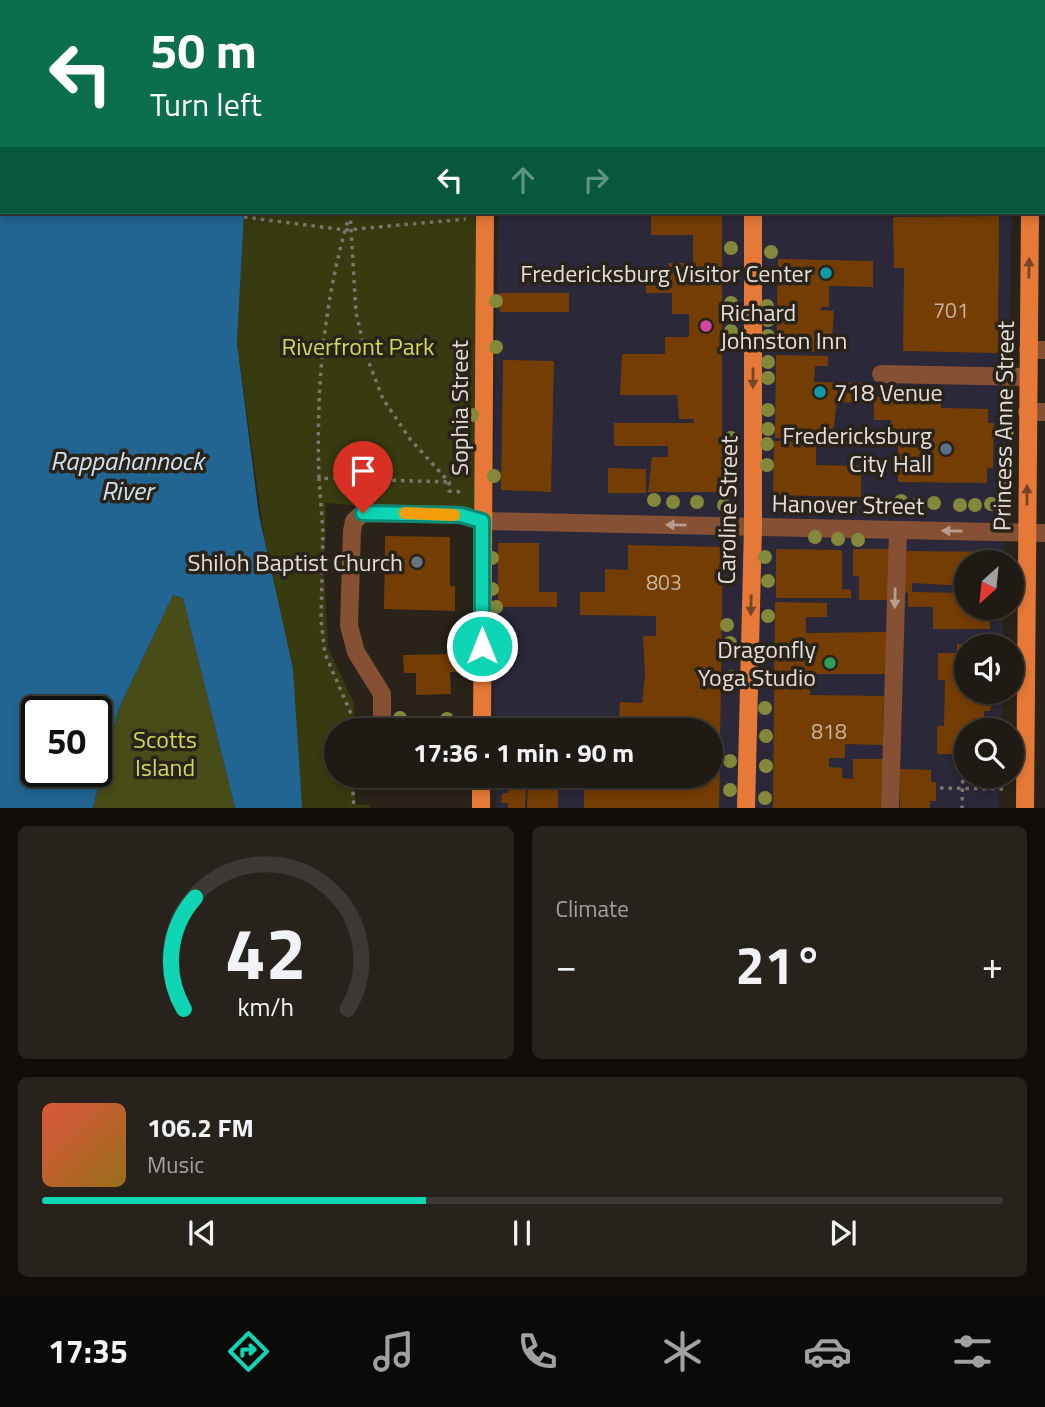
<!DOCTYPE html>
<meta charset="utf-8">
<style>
:root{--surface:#1f1a13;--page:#27231c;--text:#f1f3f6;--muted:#a1a1a0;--line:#3c3833;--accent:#0ed5b4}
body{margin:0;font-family:"Titillium Web",sans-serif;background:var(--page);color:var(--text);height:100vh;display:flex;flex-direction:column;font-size:26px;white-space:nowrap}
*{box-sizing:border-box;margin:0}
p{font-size:23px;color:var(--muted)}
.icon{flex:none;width:38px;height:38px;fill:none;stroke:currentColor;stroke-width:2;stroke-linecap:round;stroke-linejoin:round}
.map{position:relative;height:808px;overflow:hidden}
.sheet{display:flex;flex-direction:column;gap:18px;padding:18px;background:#110e0a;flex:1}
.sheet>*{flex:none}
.hud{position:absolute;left:0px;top:0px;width:1046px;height:214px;box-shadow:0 4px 10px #0003,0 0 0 2px var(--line);background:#0b6e4f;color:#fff;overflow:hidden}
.needle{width:46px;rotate:207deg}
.controls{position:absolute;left:954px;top:550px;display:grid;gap:14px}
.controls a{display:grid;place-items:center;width:70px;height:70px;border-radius:50%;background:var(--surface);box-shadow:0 4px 10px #0003,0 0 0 2px var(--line);font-size:35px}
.speed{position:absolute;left:21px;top:696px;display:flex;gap:14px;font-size:35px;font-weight:700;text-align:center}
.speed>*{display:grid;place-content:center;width:91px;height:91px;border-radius:50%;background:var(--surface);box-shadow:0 4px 10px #0003,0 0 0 2px var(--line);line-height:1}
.speed .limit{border:4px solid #111;border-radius:10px;background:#fff;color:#111}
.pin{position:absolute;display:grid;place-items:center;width:60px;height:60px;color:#fff;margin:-72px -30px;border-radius:50% 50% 50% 0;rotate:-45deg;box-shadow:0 0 7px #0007}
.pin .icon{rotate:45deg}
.me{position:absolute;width:77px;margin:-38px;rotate:0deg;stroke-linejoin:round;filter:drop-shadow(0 0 5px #0008)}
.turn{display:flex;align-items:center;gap:24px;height:147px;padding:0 35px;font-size:32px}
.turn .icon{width:91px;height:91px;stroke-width:2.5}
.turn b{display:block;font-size:49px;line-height:60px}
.lanes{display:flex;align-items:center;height:66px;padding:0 35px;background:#0003;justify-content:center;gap:35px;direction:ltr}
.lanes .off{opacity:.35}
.big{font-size:52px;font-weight:700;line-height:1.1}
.sheet .card{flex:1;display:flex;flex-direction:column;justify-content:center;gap:10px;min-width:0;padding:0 24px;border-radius:10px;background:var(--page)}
.sheet .dial{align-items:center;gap:0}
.dial svg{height:182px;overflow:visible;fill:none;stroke:var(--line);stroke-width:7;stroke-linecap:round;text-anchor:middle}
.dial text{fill:var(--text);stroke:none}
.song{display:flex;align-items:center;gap:21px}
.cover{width:84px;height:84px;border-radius:10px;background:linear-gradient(135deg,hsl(10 70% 55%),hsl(40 70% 35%))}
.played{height:7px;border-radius:4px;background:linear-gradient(90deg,var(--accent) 40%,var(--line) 40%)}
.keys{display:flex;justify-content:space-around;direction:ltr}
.heat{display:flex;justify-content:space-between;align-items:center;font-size:38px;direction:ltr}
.sheet .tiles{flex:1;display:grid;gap:18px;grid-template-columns:1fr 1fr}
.card:last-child{grid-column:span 2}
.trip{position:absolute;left:324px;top:718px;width:399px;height:70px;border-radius:35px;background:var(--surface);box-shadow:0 4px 10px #0003,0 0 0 2px var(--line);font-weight:700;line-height:70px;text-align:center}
.menu{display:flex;height:112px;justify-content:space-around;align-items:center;background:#0c0a08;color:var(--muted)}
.menu .icon{width:49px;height:49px}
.menu .active{color:var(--accent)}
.menu b{font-size:32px;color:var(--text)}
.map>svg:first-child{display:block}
</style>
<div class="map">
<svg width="1045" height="809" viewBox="0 0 1045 809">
<rect width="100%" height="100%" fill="#292319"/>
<!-- commercial -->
<path fill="#2b2839" d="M501,0H1016L501,2Z
M498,212H1012L1004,562H966V607H1003V646H966V691H1002L1001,730H966V775H1000L999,808H496L495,775H710V730H494L492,589Z"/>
<!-- green -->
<path fill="#373b0f" d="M244,212H475L482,521L461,515L326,503L324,573L328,648L354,703L355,730H336V775H355V804L370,805V808H302L237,343Z"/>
<!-- forest -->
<path fill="#484c17" d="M173,595L183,598L235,808L93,809L119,708Z"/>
<!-- water -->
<path fill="#226492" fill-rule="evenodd" d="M0,0H255L2,2V212H244L237,343L259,515L293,669L302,808H235L183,598L173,595L119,708L93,808H0ZM37,712H96V772H37Z"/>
<!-- building -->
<path fill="#743d04" d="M651,215H722V492H648L652,457H668V446H614V423H694V419H679L677,395H620L622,354H665V337H689V314H672V293H646V273H669V263H693V235H651Z
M999,216L998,353L903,351L904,268H894L893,217Z
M778,259L873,261V287L829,286V307H821V310L834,311L831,352L776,351Z
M500,293H569V312H500Z
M776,355L828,356V366H815L814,382L865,383L864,403L837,402L832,439L775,438Z
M503,360L554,361L551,492L501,490Z
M874,397L942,398L941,408L988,409V423H994L993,468H987V483L898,482V429H891V420H874Z
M774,441L816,442V465L861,466V497L773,495Z
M608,468L646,469V493H608Z
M385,536L450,537V586H455V611L384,609Z
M498,543H539V592H557V607H498Z
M628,545L723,547L720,743H710V730H652V720H619L620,702L642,703L645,675L643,636H656V616L580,615V592H605V569L628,570Z
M776,549L842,550V589L851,590V598H776Z
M853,549H889V600H859V576H853Z
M903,551L997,552V562H966V586L912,583V592L966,593V607H990V629H933V607H908V593L902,592Z
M775,602L827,603V617H806V633L887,632L885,674H810V695L884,696L883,745L845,744V758H829V767L842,768V778L853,779V759H884L886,809H773Z
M957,644H966V691H985L984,698L993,701L990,711H984V727H990V730H966V761H955V754H937V726H944L945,680H938V653H957Z
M457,654V672H450L451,694L416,695V673H404L403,655Z
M710,765H720L719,809H584V775H710Z
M900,769L931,770V782H936V801H930V809H900Z
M508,784L526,785L525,809H508V803H501L502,793H508Z
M528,785L558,786V809H527Z"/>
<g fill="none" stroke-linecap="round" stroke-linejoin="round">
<!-- path -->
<path stroke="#7c766e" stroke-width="3.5" stroke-dasharray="3.5 5" stroke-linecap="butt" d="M350,212L356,313L366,355L383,399L410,439L449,482V491L462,492
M244,217L345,230L466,219
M319,478C316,390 323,305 348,220
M352,730V716L325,654L321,621L323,533L319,478L449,482
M352,775L354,809
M940,788L1006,789
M962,809L963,769"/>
<!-- minor -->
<path stroke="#855033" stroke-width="18" d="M1028,350H1045
M881,374L1028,377
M1027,412H1045
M382,730V694L356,652L349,626L352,531L354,521L363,513L461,515L482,521L1045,533
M890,809L898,530"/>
<!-- major -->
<path stroke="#e67937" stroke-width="18" d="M485,2V0
M754,2V0
M1031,2V0
M482,730L485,212
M481,809V775
M746,809L753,526V212
M1025,809L1030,212"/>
</g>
<!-- trees -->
<g fill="#84883b">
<circle cx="731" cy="248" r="7"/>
<circle cx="771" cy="252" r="7"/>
<circle cx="769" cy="276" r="7"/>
<circle cx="496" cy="301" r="7"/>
<circle cx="731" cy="303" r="7"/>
<circle cx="767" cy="306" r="7"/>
<circle cx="768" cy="320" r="7"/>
<circle cx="731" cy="331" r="7"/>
<circle cx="768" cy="336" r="7"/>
<circle cx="496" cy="347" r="7"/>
<circle cx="768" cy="362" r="7"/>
<circle cx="768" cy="378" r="7"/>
<circle cx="1006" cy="403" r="7"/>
<circle cx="768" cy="410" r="7"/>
<circle cx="472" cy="415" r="7"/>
<circle cx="768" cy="429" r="7"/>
<circle cx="1007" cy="431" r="7"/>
<circle cx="731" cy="438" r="7"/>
<circle cx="767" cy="444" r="7"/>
<circle cx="1007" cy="462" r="7"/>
<circle cx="731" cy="463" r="7"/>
<circle cx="767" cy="465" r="7"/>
<circle cx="494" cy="476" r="7"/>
<circle cx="729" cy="484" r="7"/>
<circle cx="1006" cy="485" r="7"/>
<circle cx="654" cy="500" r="7"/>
<circle cx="901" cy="501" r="7"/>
<circle cx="673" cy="502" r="7"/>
<circle cx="697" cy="502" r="7"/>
<circle cx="934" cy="503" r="7"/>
<circle cx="918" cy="504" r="7"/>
<circle cx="991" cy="504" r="7"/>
<circle cx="724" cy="505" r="7"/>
<circle cx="960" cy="505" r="7"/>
<circle cx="975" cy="505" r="7"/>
<circle cx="815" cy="537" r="7"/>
<circle cx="838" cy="539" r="7"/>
<circle cx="858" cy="540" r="7"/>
<circle cx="729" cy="553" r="7"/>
<circle cx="765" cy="557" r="7"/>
<circle cx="492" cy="558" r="7"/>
<circle cx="768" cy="581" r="7"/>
<circle cx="492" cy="589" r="7"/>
<circle cx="496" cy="607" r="7"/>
<circle cx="768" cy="616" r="7"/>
<circle cx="727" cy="625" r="7"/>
<circle cx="730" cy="643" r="7"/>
<circle cx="731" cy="677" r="7"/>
<circle cx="766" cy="677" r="7"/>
<circle cx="765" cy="708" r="7"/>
<circle cx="400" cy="718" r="7"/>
<circle cx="447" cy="719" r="7"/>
<circle cx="766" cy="736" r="7"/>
<circle cx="730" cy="761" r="7"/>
<circle cx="766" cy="766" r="7"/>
<circle cx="730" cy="790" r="7"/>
<circle cx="765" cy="798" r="7"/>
</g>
<!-- one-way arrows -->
<defs><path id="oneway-solid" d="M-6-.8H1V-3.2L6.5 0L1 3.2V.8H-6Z" transform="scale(1.75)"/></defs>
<g fill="#754525">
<use href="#oneway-solid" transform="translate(1029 268) rotate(-89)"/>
<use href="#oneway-solid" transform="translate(753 378) rotate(90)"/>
<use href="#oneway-solid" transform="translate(1027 495) rotate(-90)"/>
<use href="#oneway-solid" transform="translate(751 605) rotate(91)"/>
</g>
<g fill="#b89e8e">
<use href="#oneway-solid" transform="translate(676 525) rotate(-179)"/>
<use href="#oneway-solid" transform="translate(952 531) rotate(-179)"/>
<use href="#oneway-solid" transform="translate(895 598) rotate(91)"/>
</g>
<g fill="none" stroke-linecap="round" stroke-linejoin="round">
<defs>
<path id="route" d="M363,513L461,515L482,521V646"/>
</defs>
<!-- route casing -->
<use href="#route" stroke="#098a75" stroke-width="18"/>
<!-- route -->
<use href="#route" stroke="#0ed5b4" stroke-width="12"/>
<!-- slow -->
<path stroke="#f59e0b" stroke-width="12" d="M405,513L454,515"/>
</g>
<!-- markers -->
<g fill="#0f9aa8" stroke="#292319" stroke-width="2.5">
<circle cx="826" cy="273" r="7"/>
<circle cx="820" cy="392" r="7"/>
</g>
<circle fill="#d1479c" stroke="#292319" stroke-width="2.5" cx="706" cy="326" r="7"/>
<circle fill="#5c6f8a" stroke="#292319" stroke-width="2.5" cx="946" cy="449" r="7"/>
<circle fill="#6b7280" stroke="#292319" stroke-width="2.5" cx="417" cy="562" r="7"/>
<circle fill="#2e9e5b" stroke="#292319" stroke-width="2.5" cx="830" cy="663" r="7"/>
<g text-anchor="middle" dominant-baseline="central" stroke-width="7" stroke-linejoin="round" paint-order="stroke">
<!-- number labels -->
<g font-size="21" fill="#c6b6a3">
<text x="951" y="310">701</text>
<text x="664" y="582">803</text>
<text x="829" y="731">818</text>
</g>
<!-- poi labels -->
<g font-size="24" fill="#e2ded8" stroke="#292319" text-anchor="end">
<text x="812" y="273">Fredericksburg Visitor Center</text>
<text x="720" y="312" text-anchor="start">Richard<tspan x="720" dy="28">Johnston Inn</tspan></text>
<text x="834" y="392" text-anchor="start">718 Venue</text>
<text x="932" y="435">Fredericksburg<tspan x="932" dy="28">City Hall</tspan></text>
<text x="403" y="562">Shiloh Baptist Church</text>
<text x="816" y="649">Dragonfly<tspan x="816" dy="28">Yoga Studio</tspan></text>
</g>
<!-- park labels -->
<g font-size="24" fill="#cfda57" stroke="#292319">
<text x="358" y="346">Riverfront Park</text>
<text x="165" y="739">Scotts<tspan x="165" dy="28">Island</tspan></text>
</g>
<!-- street labels -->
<g font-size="24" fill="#e2ded8" stroke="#292319">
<text transform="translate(459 408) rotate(-90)">Sophia Street</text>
<text transform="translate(1003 426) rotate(-89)">Princess Anne Street</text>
<text transform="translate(848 504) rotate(1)">Hanover Street</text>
<text transform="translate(727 510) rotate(-89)">Caroline Street</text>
</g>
<!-- water labels -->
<g font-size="26" font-style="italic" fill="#cee1f2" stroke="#292319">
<text x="127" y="460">Rappahannock<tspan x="127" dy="30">River</tspan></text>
</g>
</g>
</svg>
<div class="controls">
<a><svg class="needle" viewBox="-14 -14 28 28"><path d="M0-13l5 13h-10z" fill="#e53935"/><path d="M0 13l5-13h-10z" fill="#a1a1a0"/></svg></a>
<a><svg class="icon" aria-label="sound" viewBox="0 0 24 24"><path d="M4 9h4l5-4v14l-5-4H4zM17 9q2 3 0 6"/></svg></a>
<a><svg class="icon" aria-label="search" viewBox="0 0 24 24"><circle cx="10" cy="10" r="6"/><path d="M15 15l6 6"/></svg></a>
</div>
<div class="speed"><div class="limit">50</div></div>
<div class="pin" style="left:363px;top:513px;background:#d93025"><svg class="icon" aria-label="arrive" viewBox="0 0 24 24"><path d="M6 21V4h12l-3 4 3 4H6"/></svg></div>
<svg class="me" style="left:482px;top:646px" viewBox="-20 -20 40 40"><circle r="17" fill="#0ed5b4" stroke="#fff" stroke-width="3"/><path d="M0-11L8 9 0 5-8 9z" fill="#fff"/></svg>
<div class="trip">17:36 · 1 min · 90 m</div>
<div class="hud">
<div class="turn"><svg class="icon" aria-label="left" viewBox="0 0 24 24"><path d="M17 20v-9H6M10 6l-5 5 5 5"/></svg><div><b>50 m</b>Turn left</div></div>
<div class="lanes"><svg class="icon" aria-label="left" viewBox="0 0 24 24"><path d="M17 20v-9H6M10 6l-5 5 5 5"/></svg><svg class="icon off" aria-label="ahead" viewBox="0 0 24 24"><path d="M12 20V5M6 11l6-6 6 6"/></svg><svg class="icon off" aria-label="right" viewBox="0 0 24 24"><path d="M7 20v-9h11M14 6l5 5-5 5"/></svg></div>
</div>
</div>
<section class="sheet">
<div class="tiles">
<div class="card dial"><svg viewBox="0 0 100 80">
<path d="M14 69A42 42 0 1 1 86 69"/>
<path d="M14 69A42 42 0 0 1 19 20" stroke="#0ed5b4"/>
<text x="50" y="56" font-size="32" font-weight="700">42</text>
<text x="50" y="72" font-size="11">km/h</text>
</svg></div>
<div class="card"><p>Climate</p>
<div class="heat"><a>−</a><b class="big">21°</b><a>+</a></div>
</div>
<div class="card">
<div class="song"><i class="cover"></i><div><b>106.2 FM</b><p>Music</p></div></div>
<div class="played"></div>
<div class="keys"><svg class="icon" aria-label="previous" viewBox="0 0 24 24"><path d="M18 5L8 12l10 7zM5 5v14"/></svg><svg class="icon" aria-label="pause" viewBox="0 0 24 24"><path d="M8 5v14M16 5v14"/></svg><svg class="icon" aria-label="next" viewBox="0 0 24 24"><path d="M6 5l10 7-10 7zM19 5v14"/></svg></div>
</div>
</div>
</section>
<nav class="menu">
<b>17:35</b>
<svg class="icon active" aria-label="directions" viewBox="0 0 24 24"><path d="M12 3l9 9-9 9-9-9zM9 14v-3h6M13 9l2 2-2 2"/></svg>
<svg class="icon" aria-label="music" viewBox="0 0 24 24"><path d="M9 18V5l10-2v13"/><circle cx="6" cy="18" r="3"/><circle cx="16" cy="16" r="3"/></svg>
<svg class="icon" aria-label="phone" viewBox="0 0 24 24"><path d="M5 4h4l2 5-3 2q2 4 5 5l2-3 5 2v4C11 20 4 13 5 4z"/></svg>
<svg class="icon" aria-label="climate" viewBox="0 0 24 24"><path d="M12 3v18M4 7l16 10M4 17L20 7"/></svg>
<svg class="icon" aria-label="car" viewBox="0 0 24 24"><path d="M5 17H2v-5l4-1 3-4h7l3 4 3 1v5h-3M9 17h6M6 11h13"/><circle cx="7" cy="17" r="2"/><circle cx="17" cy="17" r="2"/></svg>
<svg class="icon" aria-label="filters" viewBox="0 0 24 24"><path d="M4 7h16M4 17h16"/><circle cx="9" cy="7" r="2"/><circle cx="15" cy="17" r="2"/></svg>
</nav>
